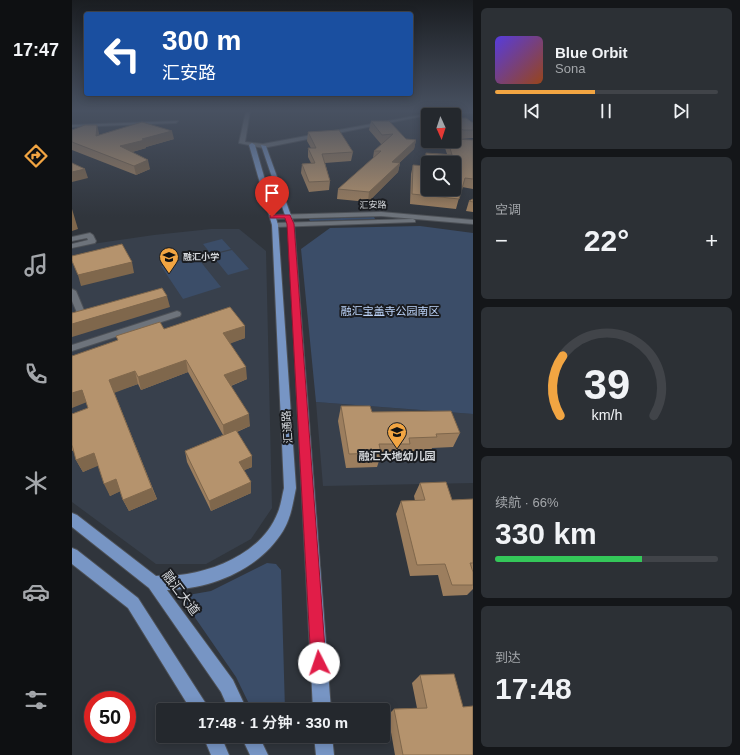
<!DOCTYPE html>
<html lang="zh">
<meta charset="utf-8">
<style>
:root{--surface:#24282d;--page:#2c3035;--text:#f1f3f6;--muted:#a3a6aa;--line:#414449;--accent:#f2a542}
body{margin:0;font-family:Helvetica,"Noto Sans SC",sans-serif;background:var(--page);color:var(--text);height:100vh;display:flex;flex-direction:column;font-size:15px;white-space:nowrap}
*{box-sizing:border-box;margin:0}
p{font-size:13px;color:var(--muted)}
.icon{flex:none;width:22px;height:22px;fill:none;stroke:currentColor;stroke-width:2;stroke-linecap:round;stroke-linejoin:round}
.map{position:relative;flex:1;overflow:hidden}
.sheet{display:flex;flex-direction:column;gap:8px;padding:8px;background:#141619;width:267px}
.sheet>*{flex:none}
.banner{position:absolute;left:12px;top:12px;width:329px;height:84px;border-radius:4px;box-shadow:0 2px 10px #0003,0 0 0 1px var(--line);background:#1a4fa0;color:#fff;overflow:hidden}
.needle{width:26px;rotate:177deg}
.tools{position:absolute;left:349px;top:108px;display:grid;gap:8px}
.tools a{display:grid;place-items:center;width:40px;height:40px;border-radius:4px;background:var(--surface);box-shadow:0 2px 10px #0003,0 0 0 1px var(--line);font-size:20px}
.speed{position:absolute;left:12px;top:691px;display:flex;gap:8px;font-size:20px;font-weight:700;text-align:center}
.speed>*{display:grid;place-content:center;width:52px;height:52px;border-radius:50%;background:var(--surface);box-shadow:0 2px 10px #0003,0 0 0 1px var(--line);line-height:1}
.speed .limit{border:6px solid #d22;background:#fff;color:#111}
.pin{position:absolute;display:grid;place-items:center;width:34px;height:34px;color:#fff;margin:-41px -17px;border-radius:50% 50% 50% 0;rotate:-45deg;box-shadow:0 0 4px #0007}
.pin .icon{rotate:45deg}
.me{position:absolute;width:44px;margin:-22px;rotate:356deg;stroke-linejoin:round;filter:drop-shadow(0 0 3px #0008)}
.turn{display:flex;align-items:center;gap:14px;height:84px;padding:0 12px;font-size:18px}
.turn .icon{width:52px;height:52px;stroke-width:2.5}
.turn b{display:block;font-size:28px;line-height:34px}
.big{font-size:30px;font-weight:600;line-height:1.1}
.sheet .tile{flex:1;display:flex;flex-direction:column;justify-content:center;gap:6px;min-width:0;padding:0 14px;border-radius:6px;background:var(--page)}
.sheet .dial{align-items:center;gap:0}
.dial svg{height:104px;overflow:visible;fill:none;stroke:var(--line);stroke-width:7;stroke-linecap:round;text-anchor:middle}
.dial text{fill:var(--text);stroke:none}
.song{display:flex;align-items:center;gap:12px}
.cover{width:48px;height:48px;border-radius:6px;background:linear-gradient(135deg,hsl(250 70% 55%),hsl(20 70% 35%))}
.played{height:4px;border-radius:2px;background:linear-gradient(90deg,var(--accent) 45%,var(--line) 45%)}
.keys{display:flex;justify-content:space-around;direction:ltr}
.heat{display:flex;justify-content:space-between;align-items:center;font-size:22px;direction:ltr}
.charge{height:6px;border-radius:3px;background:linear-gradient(90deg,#34c759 66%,var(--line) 0)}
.trip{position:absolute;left:84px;top:703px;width:234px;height:40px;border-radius:4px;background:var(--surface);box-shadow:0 2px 10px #0003,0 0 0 1px var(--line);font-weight:600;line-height:40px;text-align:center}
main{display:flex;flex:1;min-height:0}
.tabs{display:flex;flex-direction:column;width:72px;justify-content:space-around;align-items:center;background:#0e1012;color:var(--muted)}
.tabs .icon{width:28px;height:28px}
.tabs .on{color:var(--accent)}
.tabs b{font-size:18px;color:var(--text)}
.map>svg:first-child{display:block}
</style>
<main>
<nav class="tabs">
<b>17:47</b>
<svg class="icon on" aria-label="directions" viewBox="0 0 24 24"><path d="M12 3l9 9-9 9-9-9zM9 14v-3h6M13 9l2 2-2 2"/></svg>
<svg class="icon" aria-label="music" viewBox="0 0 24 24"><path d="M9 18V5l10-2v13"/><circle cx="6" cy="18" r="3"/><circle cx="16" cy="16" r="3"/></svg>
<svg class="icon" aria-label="phone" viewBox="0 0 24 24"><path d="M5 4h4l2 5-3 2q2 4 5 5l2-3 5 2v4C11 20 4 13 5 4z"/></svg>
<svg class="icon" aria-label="climate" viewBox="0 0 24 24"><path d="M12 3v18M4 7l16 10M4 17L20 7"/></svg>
<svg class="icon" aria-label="car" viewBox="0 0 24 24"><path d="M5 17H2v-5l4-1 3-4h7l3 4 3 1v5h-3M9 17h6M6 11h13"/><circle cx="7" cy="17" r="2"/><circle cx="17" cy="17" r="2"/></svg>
<svg class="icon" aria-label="filters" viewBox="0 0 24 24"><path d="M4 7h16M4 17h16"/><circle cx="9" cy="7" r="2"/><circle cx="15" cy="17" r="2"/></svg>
</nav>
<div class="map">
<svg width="401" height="755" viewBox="0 0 401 755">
<rect width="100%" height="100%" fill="#30353c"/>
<!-- built -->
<path fill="#38404c" d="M139,229H167L194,251L200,508L179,539L134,564H84L0,502V249L20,244L82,235Z
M244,402L401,414V483L251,486Z"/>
<!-- green -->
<path fill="#3b4d68" d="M302,217L303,219L238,221L237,219Z
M348,226L401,233V414L244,402L229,249L258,228Z
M150,239L159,249L139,254L131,244Z
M160,250L177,269L156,275L140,255Z
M124,256L149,287L111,299L89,266Z
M195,563L204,564L209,570L213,710H180L164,677L115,606L116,595L139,591Z"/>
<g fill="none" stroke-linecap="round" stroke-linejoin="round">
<defs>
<path id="minor" d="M174,111H178L173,142L191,144L359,113L401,111V113L356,115L191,148L167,143Z
M106,121L104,123L0,127V125Z
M309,212L401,220V224L309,216L201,219L198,217L201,215Z
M341,219L343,220V222L203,227L200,225L203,223Z
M18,233L21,235L24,241L23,243L0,248V244L16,240L15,238L0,241V237Z
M0,289L4,291L14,315L13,317H7L6,315L0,301Z
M105,311L108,312L109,314L108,316L0,351V345Z"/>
<path id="major" d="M180,143L183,145L206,225L224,488C221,503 219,518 211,531C187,570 139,589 95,590L161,680L175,710H157L149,692L77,588L0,527V513L5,515L84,576C94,575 105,576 115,574C151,568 192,549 206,512C209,505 210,496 212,488L200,225L177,145Z
M189,145L194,146L222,224L259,710H241L216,224Z
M0,548L5,550L66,598L138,710H119L56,608L0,564Z
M131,736H149L157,755H139Z
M169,736H187L196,755H178Z
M242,736H260L262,755H244Z"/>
</defs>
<!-- minor casing -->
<use href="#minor" stroke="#4d5157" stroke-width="2"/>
<!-- major casing -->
<use href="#major" stroke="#4d5157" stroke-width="2"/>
<!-- minor -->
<use href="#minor" fill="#6d737b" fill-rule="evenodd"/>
<!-- major -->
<use href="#major" fill="#7795c4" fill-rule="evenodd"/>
</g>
<!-- wall -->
<path fill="#9c7e5e" d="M382,118L401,123V138L389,139L382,133Z
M299,121L334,139L344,140L342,149L327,163H328L326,172L296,202L265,199L266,189L301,158L302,151L310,144H309L297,130Z
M0,130L27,133V135L102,139L74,147V148L60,152L78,169L64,175L0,150Z
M236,132L281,152L279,161L253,163L258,181L257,190L237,192L229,173L230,164L239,163L236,157V148H239L235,141Z
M401,140V189L390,187L384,209L338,204L339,174L341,165L352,166V162L354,153L375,154L373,148L375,141Z
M401,199V212L394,211L397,201Z
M173,326V338L158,343L175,379L159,386L178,426L165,432L180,456V467L172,470L179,482V493L139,511L115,462L113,451L151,435L116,372L69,390L66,384L42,392L85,499L57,511L51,500L48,491L38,496L26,465L11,472L4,460L2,450L0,451V414L16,408L46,341L44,336L92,329Z
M269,406L300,412L388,433L381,447L360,448L359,451L335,452L333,458H308L305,467L274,468L266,421Z
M348,483L380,500L401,499V589L395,595L371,596L366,575L338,576L324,514L329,501H343L342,496Z
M348,675L401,755H323L316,715L322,709L345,708L340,683Z"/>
<!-- shaded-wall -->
<path fill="#7f674c" d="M25,125L27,133V145L24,136Z
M100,131L102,139L74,147V148L50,155L48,146L70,139Z
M344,140L342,149L319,171L320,162Z
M76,160L78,169L64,175L62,166Z
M328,163L326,172L296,202L297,192Z
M13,169L16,178L0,182V172Z
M0,209L6,229L0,231Z
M60,262L62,273L9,286L6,275Z
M95,296L98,307L0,337V324Z
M173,326V338L152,346L151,333Z
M114,360L116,372L69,390L66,377Z
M174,367L175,379L153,388L152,375Z
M63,371L66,384L42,393L37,380Z
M10,390L15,402L0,408V393Z
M177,414L178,426L152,437L151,425Z
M22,453L28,465L11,472L4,460Z
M180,456V467L168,472L167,462Z
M44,479L49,491L38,496L32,484Z
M179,482V493L139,511L137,501Z
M80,488L85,499L57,511L51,500Z"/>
<!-- building -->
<path fill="#b5936d" stroke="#7f674c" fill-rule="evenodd" d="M382,118H394L401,123V130H391L382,123Z
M299,121H317L334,139L344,140L320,162L328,163L297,192L266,189L309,151H302L321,134L310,135Z
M70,122L100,131L70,139L73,140L48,146L76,160L62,166L0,142V130L13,125H25L24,136Z
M267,130L281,152L250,154L258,181L237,182L230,164L243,163L236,148H244L236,132Z
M382,139L401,140V179L393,178L387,199L340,194L341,165L354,166V153L380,155L376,141H382ZM356,163H382V189H356Z
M0,163L13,169L0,172Z
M401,199V202L397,201Z
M50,244L60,262L6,275L0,261V256Z
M90,288L95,296L0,324V313Z
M158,307L173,326L151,333L174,367L152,375L177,414L151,425L114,360L66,377L63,371L37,380L80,488L51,500L44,479L32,484L22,453L4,460L0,445V414L16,408L10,390L0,393V356L46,340L44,336L88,322L92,329Z
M269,406H298L300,412L379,411L388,433L364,434L365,437L337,438L338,444H307L309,453L277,454Z
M164,430L180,456L167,462L179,482L137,501L113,451Z
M374,482L380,500L401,499V563H398L401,572V585H380L373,564L345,565L329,501L353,500L348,483Z
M382,674L391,707L401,706V755H331L322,709L355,708L348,675Z"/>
<!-- sky -->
<linearGradient id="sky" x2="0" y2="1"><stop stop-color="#1a1d21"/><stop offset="0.51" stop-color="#485161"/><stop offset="1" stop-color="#485161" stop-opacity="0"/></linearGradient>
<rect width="401" height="217" fill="url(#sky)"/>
<!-- route -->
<path fill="#e11d48" stroke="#92132f" d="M198,215H218L222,224L254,663L252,668L247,670L242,668L239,663L215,224L213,218H198Z"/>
<!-- icons -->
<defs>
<symbol id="school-pin" viewBox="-11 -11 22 30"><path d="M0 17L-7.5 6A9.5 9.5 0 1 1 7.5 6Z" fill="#f2a542" stroke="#1a1c20"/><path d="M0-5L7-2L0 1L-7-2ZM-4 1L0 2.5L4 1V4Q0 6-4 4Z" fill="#111"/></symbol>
</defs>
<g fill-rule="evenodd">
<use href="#school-pin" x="86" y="246" width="22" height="30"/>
<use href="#school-pin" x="314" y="421" width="22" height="30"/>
</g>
<g text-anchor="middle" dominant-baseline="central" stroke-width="4" stroke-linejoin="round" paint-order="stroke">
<!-- far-street labels -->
<g font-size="9" fill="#d5d8dc" stroke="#1a1c20">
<text transform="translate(301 205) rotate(-1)">汇安路</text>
</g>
<!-- far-poi labels -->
<g font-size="9" font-weight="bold" fill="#d5d8dc" stroke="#1a1c20" text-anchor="start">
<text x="111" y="257">融汇小学</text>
</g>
<!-- park labels -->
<g font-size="11" fill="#bdd4f9" stroke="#1a1c20">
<text x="318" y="311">融汇宝盖寺公园南区</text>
</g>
<!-- street labels -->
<g font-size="11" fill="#d5d8dc" stroke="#1a1c20">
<text transform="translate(215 427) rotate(-94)">汇通路</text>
</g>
<!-- poi labels -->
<g font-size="11" font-weight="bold" fill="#d5d8dc" stroke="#1a1c20">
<text x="325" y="456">融汇大地幼儿园</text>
</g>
<!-- near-street labels -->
<g font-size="13" fill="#d5d8dc" stroke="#1a1c20">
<text transform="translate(109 593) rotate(53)">融汇大道</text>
</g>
</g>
</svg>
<div class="tools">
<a><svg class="needle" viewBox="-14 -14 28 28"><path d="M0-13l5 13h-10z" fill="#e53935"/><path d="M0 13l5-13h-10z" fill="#a3a6aa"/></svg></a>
<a><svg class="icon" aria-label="search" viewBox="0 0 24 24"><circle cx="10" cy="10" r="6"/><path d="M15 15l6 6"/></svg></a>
</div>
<div class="speed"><div class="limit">50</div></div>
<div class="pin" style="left:200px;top:217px;background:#d93025"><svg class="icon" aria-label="arrive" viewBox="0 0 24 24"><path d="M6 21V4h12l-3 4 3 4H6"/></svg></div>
<svg class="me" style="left:247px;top:663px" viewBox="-20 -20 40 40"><circle r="19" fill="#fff"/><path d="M0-13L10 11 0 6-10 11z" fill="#e11d48"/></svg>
<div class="trip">17:48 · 1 分钟 · 330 m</div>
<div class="banner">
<div class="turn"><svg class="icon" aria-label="left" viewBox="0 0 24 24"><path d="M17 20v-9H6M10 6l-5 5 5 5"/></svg><div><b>300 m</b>汇安路</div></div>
</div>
</div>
<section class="sheet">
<div class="tile">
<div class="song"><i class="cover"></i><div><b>Blue Orbit</b><p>Sona</p></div></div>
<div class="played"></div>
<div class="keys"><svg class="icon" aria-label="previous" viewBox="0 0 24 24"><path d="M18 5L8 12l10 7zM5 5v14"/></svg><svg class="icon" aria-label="pause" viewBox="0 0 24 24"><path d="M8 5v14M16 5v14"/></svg><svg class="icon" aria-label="next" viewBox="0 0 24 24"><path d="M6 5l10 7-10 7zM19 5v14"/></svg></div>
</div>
<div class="tile"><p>空调</p>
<div class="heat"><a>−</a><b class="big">22°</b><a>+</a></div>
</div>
<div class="tile dial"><svg viewBox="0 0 100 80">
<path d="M14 69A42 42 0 1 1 86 69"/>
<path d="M14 69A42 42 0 0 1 16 23" stroke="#f2a542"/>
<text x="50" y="56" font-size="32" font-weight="700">39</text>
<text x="50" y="72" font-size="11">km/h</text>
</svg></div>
<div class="tile"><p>续航 · 66%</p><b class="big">330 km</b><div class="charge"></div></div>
<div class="tile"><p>到达</p><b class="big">17:48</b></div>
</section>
</main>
